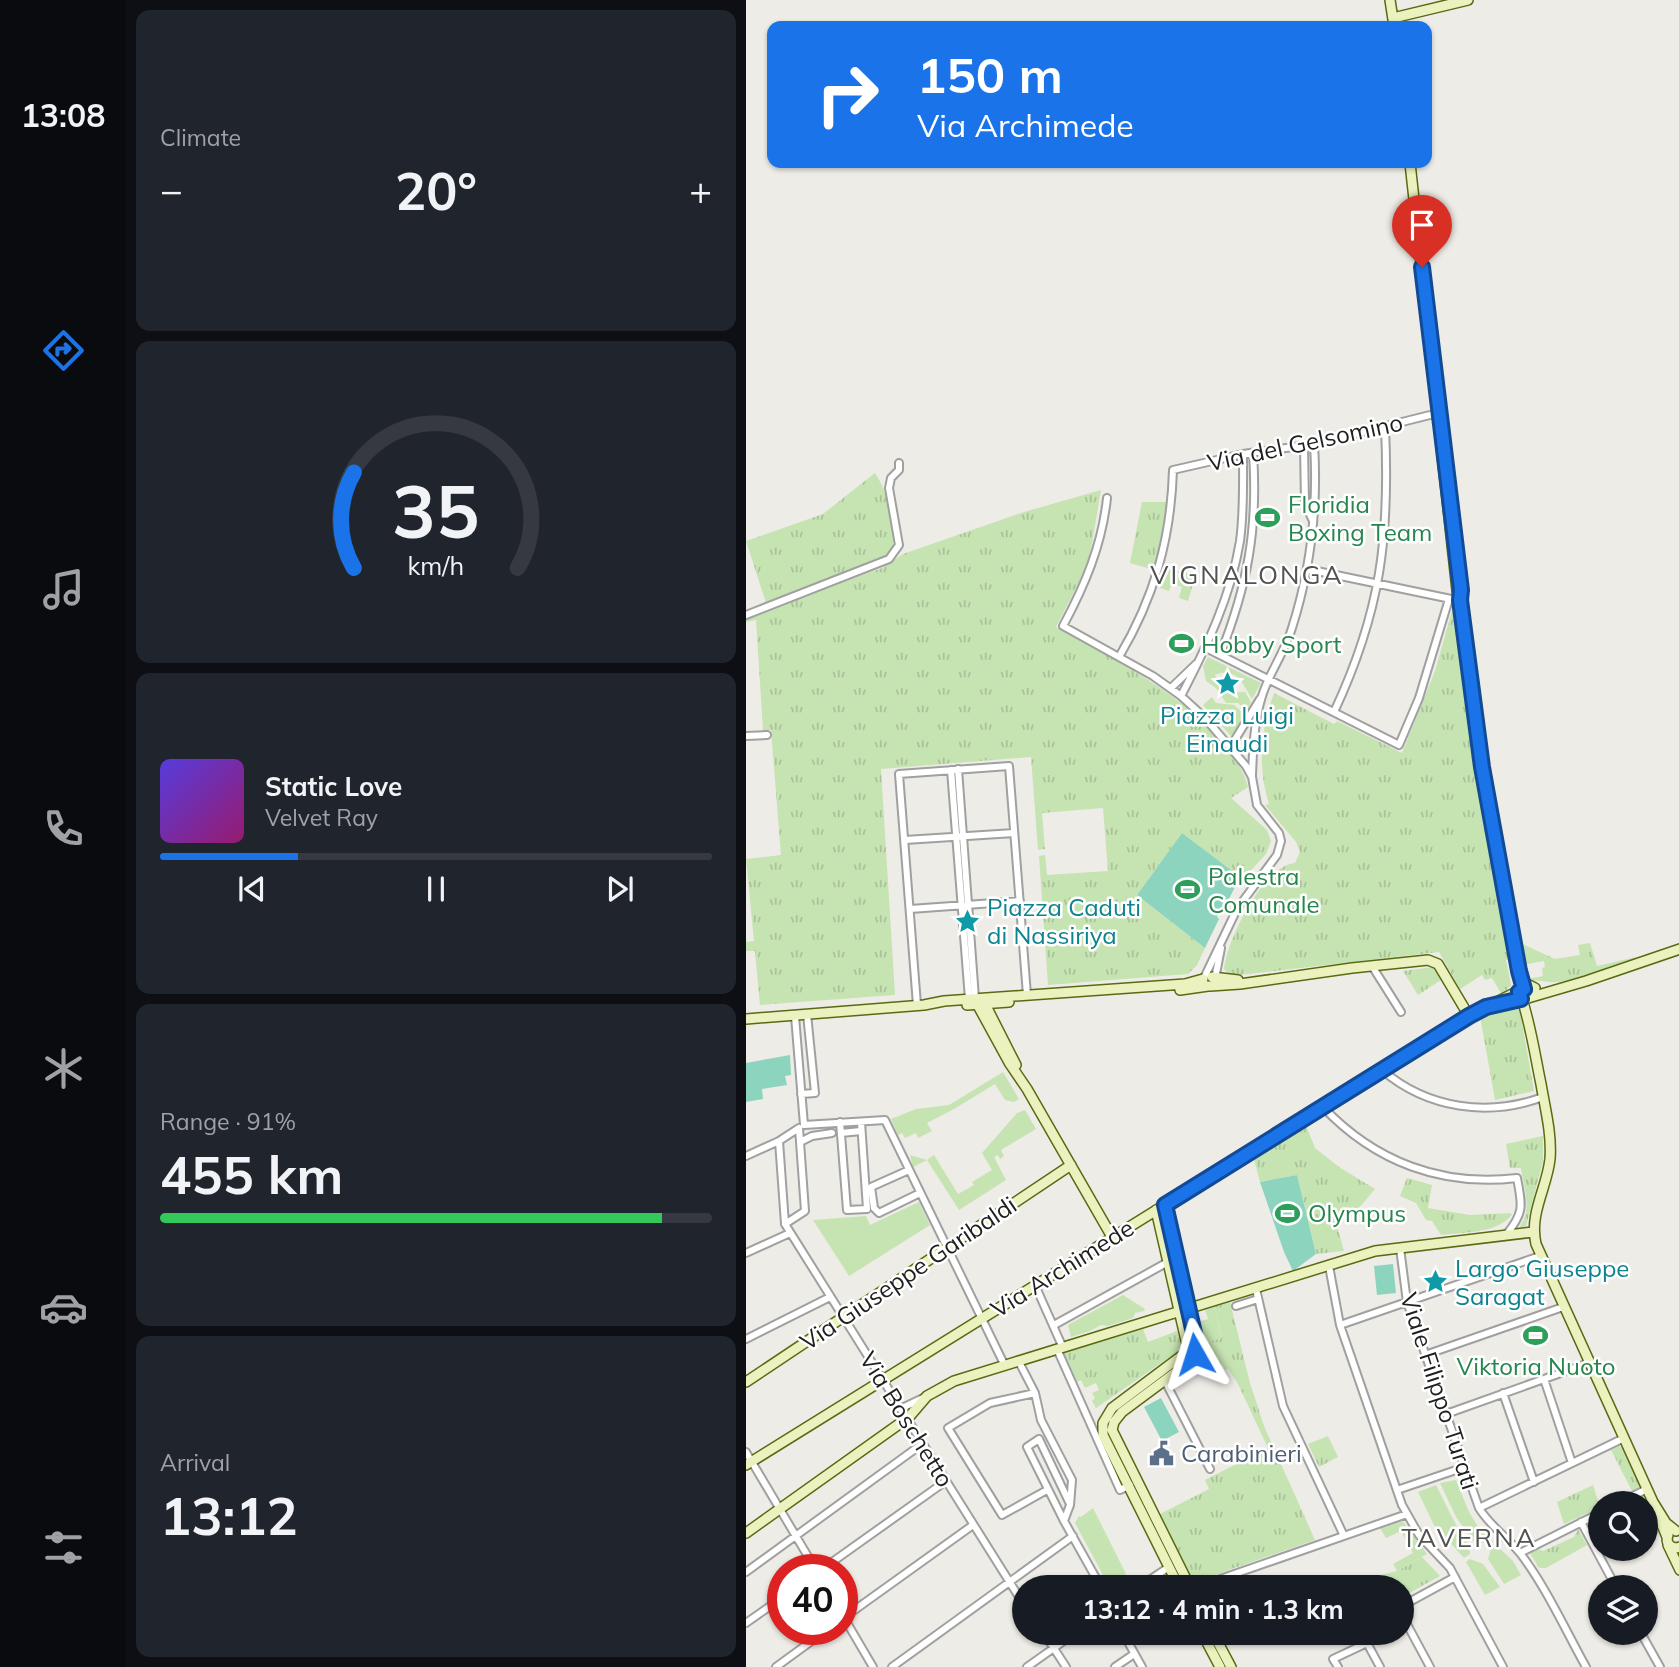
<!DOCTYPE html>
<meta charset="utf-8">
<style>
:root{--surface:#171b24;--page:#20242c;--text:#f1f3f6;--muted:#9ea1a6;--line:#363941;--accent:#1a73e8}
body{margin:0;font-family:Mulish,sans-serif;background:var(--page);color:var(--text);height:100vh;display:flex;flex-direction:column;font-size:26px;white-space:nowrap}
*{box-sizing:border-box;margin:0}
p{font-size:23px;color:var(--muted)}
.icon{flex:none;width:38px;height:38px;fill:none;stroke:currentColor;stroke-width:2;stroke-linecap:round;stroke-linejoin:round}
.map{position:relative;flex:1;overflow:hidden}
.details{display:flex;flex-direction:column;gap:10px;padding:10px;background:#0d0f14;width:620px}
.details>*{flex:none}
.banner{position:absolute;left:21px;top:21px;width:665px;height:147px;border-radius:14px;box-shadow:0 2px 5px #0004;background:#1a73e8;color:#fff;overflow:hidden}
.fabs{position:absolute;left:842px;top:1491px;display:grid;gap:14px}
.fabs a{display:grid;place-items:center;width:70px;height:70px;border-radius:50%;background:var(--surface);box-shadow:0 2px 5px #0004;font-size:35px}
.speed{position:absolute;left:21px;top:1554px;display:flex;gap:14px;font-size:35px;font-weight:700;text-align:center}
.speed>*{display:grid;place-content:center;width:91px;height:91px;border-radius:50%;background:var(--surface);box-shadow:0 2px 5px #0004;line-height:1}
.speed .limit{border:10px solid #d22;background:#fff;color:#111}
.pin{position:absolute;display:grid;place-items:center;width:60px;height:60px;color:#fff;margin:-72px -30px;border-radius:50% 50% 50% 0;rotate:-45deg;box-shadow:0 0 7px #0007}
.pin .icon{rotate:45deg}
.me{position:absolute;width:77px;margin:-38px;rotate:354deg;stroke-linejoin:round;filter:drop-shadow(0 0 5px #0008)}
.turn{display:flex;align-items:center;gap:24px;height:147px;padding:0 35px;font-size:32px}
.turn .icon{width:91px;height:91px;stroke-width:2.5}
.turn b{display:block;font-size:49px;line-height:60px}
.big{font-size:52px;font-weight:700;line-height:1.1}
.details .tile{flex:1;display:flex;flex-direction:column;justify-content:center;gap:10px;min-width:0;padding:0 24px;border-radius:14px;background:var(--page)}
.details .dial{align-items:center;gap:0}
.dial svg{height:182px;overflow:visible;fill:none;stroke:var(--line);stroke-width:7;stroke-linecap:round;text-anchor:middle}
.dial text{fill:var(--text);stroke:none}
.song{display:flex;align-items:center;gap:21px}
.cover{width:84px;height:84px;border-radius:10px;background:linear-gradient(135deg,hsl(250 70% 55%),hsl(320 70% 35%))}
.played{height:7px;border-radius:4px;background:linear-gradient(90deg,var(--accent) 25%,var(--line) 25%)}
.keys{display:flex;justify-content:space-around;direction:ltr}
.heat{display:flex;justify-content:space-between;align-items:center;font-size:38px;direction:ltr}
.charge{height:10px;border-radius:5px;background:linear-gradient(90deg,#34c759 91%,var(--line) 0)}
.trip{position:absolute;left:266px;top:1575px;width:402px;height:70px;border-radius:35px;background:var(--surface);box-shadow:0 2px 5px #0004;font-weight:700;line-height:70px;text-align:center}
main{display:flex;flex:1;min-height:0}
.tabs{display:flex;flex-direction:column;width:126px;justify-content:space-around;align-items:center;background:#090b0e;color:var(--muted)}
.tabs .icon{width:49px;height:49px}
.tabs .selected{color:var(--accent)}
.tabs b{font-size:32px;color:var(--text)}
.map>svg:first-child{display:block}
</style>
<main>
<nav class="tabs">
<b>13:08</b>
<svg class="icon selected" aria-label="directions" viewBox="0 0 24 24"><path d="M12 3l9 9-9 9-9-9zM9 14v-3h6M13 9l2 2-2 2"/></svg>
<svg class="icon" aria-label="music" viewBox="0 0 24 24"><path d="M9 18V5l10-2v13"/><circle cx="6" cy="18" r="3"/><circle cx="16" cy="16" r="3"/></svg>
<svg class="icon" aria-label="phone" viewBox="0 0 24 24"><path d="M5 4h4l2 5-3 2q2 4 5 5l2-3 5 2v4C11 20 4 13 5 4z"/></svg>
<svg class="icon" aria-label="climate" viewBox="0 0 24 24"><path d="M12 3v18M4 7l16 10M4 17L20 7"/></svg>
<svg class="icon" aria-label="car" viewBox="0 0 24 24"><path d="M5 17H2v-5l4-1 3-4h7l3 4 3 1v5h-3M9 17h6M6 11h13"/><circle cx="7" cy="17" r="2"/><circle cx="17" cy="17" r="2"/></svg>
<svg class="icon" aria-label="filters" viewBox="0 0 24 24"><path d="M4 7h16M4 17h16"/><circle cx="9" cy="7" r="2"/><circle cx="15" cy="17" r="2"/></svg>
</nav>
<section class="details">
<div class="tile"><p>Climate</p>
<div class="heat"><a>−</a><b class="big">20°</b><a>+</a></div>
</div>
<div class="tile dial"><svg viewBox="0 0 100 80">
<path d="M14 69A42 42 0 1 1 86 69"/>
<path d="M14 69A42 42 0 0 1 14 27" stroke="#1a73e8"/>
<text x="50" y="56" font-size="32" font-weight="700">35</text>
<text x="50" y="72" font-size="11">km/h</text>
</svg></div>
<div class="tile">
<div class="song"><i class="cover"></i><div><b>Static Love</b><p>Velvet Ray</p></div></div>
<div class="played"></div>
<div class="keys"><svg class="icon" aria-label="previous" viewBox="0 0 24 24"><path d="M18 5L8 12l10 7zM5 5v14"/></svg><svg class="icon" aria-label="pause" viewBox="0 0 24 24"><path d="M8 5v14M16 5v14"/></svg><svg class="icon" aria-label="next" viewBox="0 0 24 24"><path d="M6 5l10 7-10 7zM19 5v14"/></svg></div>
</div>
<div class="tile"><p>Range · 91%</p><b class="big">455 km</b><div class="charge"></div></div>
<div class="tile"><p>Arrival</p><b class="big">13:12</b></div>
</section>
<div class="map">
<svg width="934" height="1667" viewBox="0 0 934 1667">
<defs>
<pattern id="grass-tufts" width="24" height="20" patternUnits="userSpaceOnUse" patternTransform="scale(1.75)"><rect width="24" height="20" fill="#c6e3b2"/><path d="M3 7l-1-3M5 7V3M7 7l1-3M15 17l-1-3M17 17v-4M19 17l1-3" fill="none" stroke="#aac299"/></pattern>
</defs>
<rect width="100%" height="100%" fill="#eeece6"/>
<!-- grass -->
<path fill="url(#grass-tufts)" d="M129,473C142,493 161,542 137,559L20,603L0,541L77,514Z
M355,490L344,555L331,586L310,627C371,661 482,715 502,787L485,798L521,830L525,841L520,854L497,879L436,833L391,895L459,948L451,965L442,974L302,985L293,856L299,855L301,875L362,871L357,808L296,813L299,849L292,850L285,757L135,769L149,995L14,1005L9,951H0V942L8,941L0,859L35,855L25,730H17L10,620L0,622V617L136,568L157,554L278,512Z
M396,502H422L420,523L408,570L384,563Z
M419,569L450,574L442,601L433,598L436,587L426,583L423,591L414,588Z
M708,604L732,776L765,959L760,960L765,985L756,995L746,978L739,980L736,975L714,989L693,952L485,976L478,969C481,940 517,866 549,863L554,852L550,842L519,805L523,804C511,767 515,729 528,693L588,724L591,721L656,753L689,671Z
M772,942L809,959L834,955L832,945L844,943L851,966L890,957C872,967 830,981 810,982C799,983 795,979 783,982L782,979L797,976L796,968L799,967L798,961L777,965Z
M687,967L695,980L672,995L657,971Z
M773,1006L788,1091L749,1100L734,1016L757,1007Z
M559,1123L569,1148L593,1167L629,1189L613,1208L588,1215L598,1251L570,1254L551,1175L514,1182L507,1155Z
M797,1136V1161L780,1226L773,1228C787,1209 778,1190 775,1168H764L760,1144Z
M661,1178L686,1185L682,1208L724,1215L764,1213L766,1215C749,1234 719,1232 695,1235L686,1221L680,1220L670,1203L654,1196Z
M484,1302L504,1383L518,1426L569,1540L448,1582L414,1514L463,1489L459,1480L522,1448L491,1382L482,1369L479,1370L476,1364L470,1366L464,1354L460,1357L457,1344L476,1337L468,1307Z
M397,1329L402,1342L431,1331L435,1346L434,1350L350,1408L346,1401L349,1398L346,1393L353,1390L350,1383L339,1388L335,1380L331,1382L318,1353Z
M582,1436L592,1457L573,1467L562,1444Z
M873,1446L877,1448L895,1486L886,1491L865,1450Z
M847,1485L854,1507L818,1524L811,1502Z
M832,1529L841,1545L800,1568H793L784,1553L792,1549L797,1551L828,1537Z
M676,1557L694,1576L656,1597V1587H640L635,1575L651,1571Z"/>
<!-- garden -->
<path fill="#c6e3b2" d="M462,657L515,683L506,699C497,684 490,666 469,675L479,693L499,692L505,702L501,711L492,703H480L470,688L460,681L457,666Z
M466,697L470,703L488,705L497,713V718L485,736L457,705Z
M257,1072L273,1099L268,1102L259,1100L249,1084L208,1109L181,1123L186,1131L172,1138L170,1133L159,1138L156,1133L152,1135L145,1119L170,1109L203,1105Z
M279,1110L290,1129L255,1150L258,1156L254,1159L252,1155L248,1157L260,1180L213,1210L181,1160L167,1167L164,1155L181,1160L188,1155L212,1194L228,1185L226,1182L246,1170L236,1153L271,1113Z
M173,1202L184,1225L103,1276L67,1220L120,1216L124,1225Z
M377,1295L399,1309L398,1311L389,1313L387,1318L362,1326L355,1325L344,1331L325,1337L322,1325Z
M468,1307L476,1338L457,1344L452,1322L462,1319L459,1310Z
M710,1480L723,1512L734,1530L747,1542L745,1544L727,1541L710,1517L694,1483Z
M690,1485L712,1529L723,1544L724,1554L718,1558L688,1525L672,1492Z
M347,1508L380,1574L363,1586L329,1523L333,1516L335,1517Z
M657,1521L681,1554L651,1571L647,1564L667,1553L655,1531L640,1538L634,1528Z
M749,1544L767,1561L775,1575L758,1584L742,1559L745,1549Z
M724,1559L737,1564L754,1587L739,1595L720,1562Z"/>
<!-- pitch -->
<path fill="#8dd4bf" d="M436,833L497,879L491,883L476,913L474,912L471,917L473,919L459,948L391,895Z
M44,1055L45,1075L39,1076L41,1085L16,1089L17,1099L0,1102V1063Z
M551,1175L570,1254L547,1271L538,1252L514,1182Z
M647,1264L650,1293L631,1295L628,1266Z
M415,1398L433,1432L416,1441L398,1407Z"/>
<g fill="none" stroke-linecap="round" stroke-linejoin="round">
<defs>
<path id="street" d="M558,445L559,504L567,521
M361,498C356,545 339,585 317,626L407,676L435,696L459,718L500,766L506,777L511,805L533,833L535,841L531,855L491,909L458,978
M561,569L705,599
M0,615L143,559L153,545L143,488L145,478L153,470V463
M460,648L653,745L673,698L703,599
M474,655C502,584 512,529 507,453
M373,657C408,598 425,539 427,470L497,454L568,444L692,413
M425,688L450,664
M435,696C461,646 485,596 494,541C498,512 497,483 497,454
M588,712C635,612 644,537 639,427
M0,736L21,735
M485,746L514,699
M212,769L229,998
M205,770L223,999
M506,775C507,748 508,722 516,696C523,673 539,652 546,628C565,568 572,507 568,444
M159,840L268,833
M164,909L274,901
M626,966L655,1012
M469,979L475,948
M171,1005L153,774L263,766L281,995
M49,1016L58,1125L139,1120L258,1364
M636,1070C682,1109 742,1117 797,1097
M55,1094L69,1093L61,1014
M577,1107C629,1162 696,1187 771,1178C776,1205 779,1212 760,1235
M94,1122L101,1210L121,1209L115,1122
M95,1133L115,1131
M33,1141L39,1224L278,1605
M54,1142L66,1136L86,1133
M0,1156L33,1141L53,1128
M163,1170L125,1187L128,1208L133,1213L174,1193
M39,1224L59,1211L53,1128
M654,1248L661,1302L733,1508C744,1526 761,1537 774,1553C800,1587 819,1629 840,1667
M0,1253L44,1233
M583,1266L594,1325L656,1505L673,1535L704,1568L757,1667
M289,1285L317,1348
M510,1289L537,1406L598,1536
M490,1306L512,1299
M308,1325L422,1262
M594,1325L794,1256
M0,1339L84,1297
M311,1349L374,1490L384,1485
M679,1355L817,1307
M272,1360L289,1393L295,1420L326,1480L324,1505L318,1521L355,1587
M798,1379L826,1463
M419,1381L464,1469
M289,1393L244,1403L202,1428L256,1515L301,1490
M757,1393L788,1482
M154,1409L177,1398
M700,1414L843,1363
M0,1452L70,1570
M651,1490L719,1467
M873,1503L901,1489
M733,1508L878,1438
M318,1521L281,1447L293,1439L323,1502
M835,1522L870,1587
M774,1553L854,1513
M75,1570L200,1481
M0,1572L176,1444
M393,1587L423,1567
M451,1587L661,1514
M656,1606L709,1577
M656,1615L684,1667
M97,1616L127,1667
M96,1619L227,1525
M0,1623L37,1597
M298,1633L320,1667
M377,1633L396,1667
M895,1633L914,1667
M30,1667L82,1629
M146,1667L327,1536
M281,1667L329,1633
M369,1667L388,1654
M592,1667L587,1659L621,1643L634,1667"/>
<path id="secondary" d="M644,0L648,26
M647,18L722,0
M664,163L711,590L736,767L773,971L777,982L789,988
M466,977L492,980
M464,986L494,984L606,968L682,960L692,964L723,1016
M434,990L462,986
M782,998L840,981L934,949
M776,999C785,1027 789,1055 795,1084C799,1108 806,1134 804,1159C801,1188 783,1213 790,1244L907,1502L920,1523L930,1531
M237,1000L270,1065
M230,1002L264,1064L281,1089L366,1237
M221,1005L263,1002
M0,1019L178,1005L198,1001L439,984L457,979
M419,1204L450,1351L442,1363L376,1412L368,1422L366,1430L444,1587
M410,1210L441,1345L438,1354L366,1408L357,1423V1435L433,1587
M0,1382L325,1165
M0,1465L723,1016L776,989L782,991L783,996L781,999H776L773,992
M914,1520L921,1537
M0,1533L163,1417L181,1396L208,1381L629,1251L787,1232
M922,1535C919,1543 925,1550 934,1547
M922,1545L934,1570
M456,1633L474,1667
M467,1633L485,1667"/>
</defs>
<!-- street casing -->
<use href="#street" stroke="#a0a0a0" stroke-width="10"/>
<!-- secondary casing -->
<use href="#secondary" stroke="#596a12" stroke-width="12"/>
<!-- street -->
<use href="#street" stroke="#fff" stroke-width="6"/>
<!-- secondary -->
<use href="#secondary" stroke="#ebf2c0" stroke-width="9"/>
</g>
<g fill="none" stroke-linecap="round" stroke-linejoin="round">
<defs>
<path id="route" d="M449,1354L450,1342L419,1205L723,1016L740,1007L775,999L773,992L778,989L773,971L736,767L714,600L715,590L676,267"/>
</defs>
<!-- route casing -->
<use href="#route" stroke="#114b97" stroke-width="18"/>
<!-- route -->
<use href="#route" stroke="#1a73e8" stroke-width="12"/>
</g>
<!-- icons -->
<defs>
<symbol id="stadium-bare" viewBox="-9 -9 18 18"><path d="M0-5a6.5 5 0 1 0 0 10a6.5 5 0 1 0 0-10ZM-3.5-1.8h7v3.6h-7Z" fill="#2e9e5b" stroke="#fff" stroke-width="2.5" paint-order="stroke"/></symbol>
<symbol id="sight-bare" viewBox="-9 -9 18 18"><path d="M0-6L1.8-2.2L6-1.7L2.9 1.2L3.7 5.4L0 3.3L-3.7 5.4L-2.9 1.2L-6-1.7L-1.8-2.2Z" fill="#0f9aa8" stroke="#fff" stroke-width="2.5" paint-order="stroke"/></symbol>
<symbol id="civic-bare" viewBox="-9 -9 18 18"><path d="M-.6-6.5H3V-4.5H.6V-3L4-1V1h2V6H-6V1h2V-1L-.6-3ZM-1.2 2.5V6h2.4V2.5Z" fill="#5c6f8a" stroke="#fff" stroke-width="2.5" paint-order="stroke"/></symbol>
</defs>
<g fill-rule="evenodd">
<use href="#stadium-bare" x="504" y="500" width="35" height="35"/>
<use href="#stadium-bare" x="418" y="626" width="35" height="35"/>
<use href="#sight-bare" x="464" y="666" width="35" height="35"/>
<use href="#stadium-bare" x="424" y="872" width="35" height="35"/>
<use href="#sight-bare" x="204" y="904" width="35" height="35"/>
<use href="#stadium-bare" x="524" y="1196" width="35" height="35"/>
<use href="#sight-bare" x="672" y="1264" width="35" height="35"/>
<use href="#stadium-bare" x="772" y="1318" width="35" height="35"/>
<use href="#civic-bare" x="398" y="1436" width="35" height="35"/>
</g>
<g text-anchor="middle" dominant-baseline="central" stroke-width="5" stroke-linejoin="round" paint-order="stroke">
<!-- street labels -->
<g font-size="24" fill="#1f1f1f" stroke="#fff">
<text transform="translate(559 442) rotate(-12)">Via del Gelsomino</text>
<text transform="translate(316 1268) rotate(-32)">Via Archimede</text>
<text transform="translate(162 1273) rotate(-34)">Via Giuseppe Garibaldi</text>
<text transform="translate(694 1391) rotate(72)">Viale Filippo Turati</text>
<text transform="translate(161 1419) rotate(58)">Via Boschetto</text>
</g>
<!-- leisure labels -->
<g font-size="24" fill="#27864d" stroke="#fff" text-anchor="start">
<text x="542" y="504">Floridia<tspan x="542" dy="28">Boxing Team</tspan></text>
<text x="455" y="644">Hobby Sport</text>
<text x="462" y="876">Palestra<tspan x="462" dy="28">Comunale</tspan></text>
<text x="562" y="1213">Olympus</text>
<text x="790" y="1366" text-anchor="middle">Viktoria Nuoto</text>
</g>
<!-- culture labels -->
<g font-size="24" fill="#0d838f" stroke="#fff" text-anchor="start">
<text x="481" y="715" text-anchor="middle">Piazza Luigi<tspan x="481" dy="28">Einaudi</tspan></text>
<text x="241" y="907">Piazza Caduti<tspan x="241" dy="28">di Nassiriya</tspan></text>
<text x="709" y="1268">Largo Giuseppe<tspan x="709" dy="28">Saragat</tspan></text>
</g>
<!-- service labels -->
<g font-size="24" fill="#4e5e75" stroke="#fff" text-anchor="start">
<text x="435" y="1453">Carabinieri</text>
</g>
<!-- neighbourhood labels -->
<g font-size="26" letter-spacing="2" fill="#525252" stroke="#fff">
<text x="501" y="574">VIGNALONGA</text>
<text x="723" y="1537">TAVERNA</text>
</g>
</g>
</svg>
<div class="fabs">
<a><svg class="icon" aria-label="search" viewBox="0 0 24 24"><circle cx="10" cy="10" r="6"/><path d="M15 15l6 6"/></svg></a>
<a><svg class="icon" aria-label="layers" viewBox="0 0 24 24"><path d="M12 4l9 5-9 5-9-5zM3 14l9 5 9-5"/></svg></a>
</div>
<div class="speed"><div class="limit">40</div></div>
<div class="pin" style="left:676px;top:267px;background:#d93025"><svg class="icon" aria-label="arrive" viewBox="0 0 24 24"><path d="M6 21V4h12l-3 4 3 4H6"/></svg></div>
<svg class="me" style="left:449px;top:1354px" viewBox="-20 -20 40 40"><path d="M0-17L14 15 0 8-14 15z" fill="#1a73e8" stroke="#fff" stroke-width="4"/></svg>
<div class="trip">13:12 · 4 min · 1.3 km</div>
<div class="banner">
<div class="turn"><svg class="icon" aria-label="right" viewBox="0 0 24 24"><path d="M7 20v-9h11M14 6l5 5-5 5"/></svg><div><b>150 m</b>Via Archimede</div></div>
</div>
</div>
</main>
